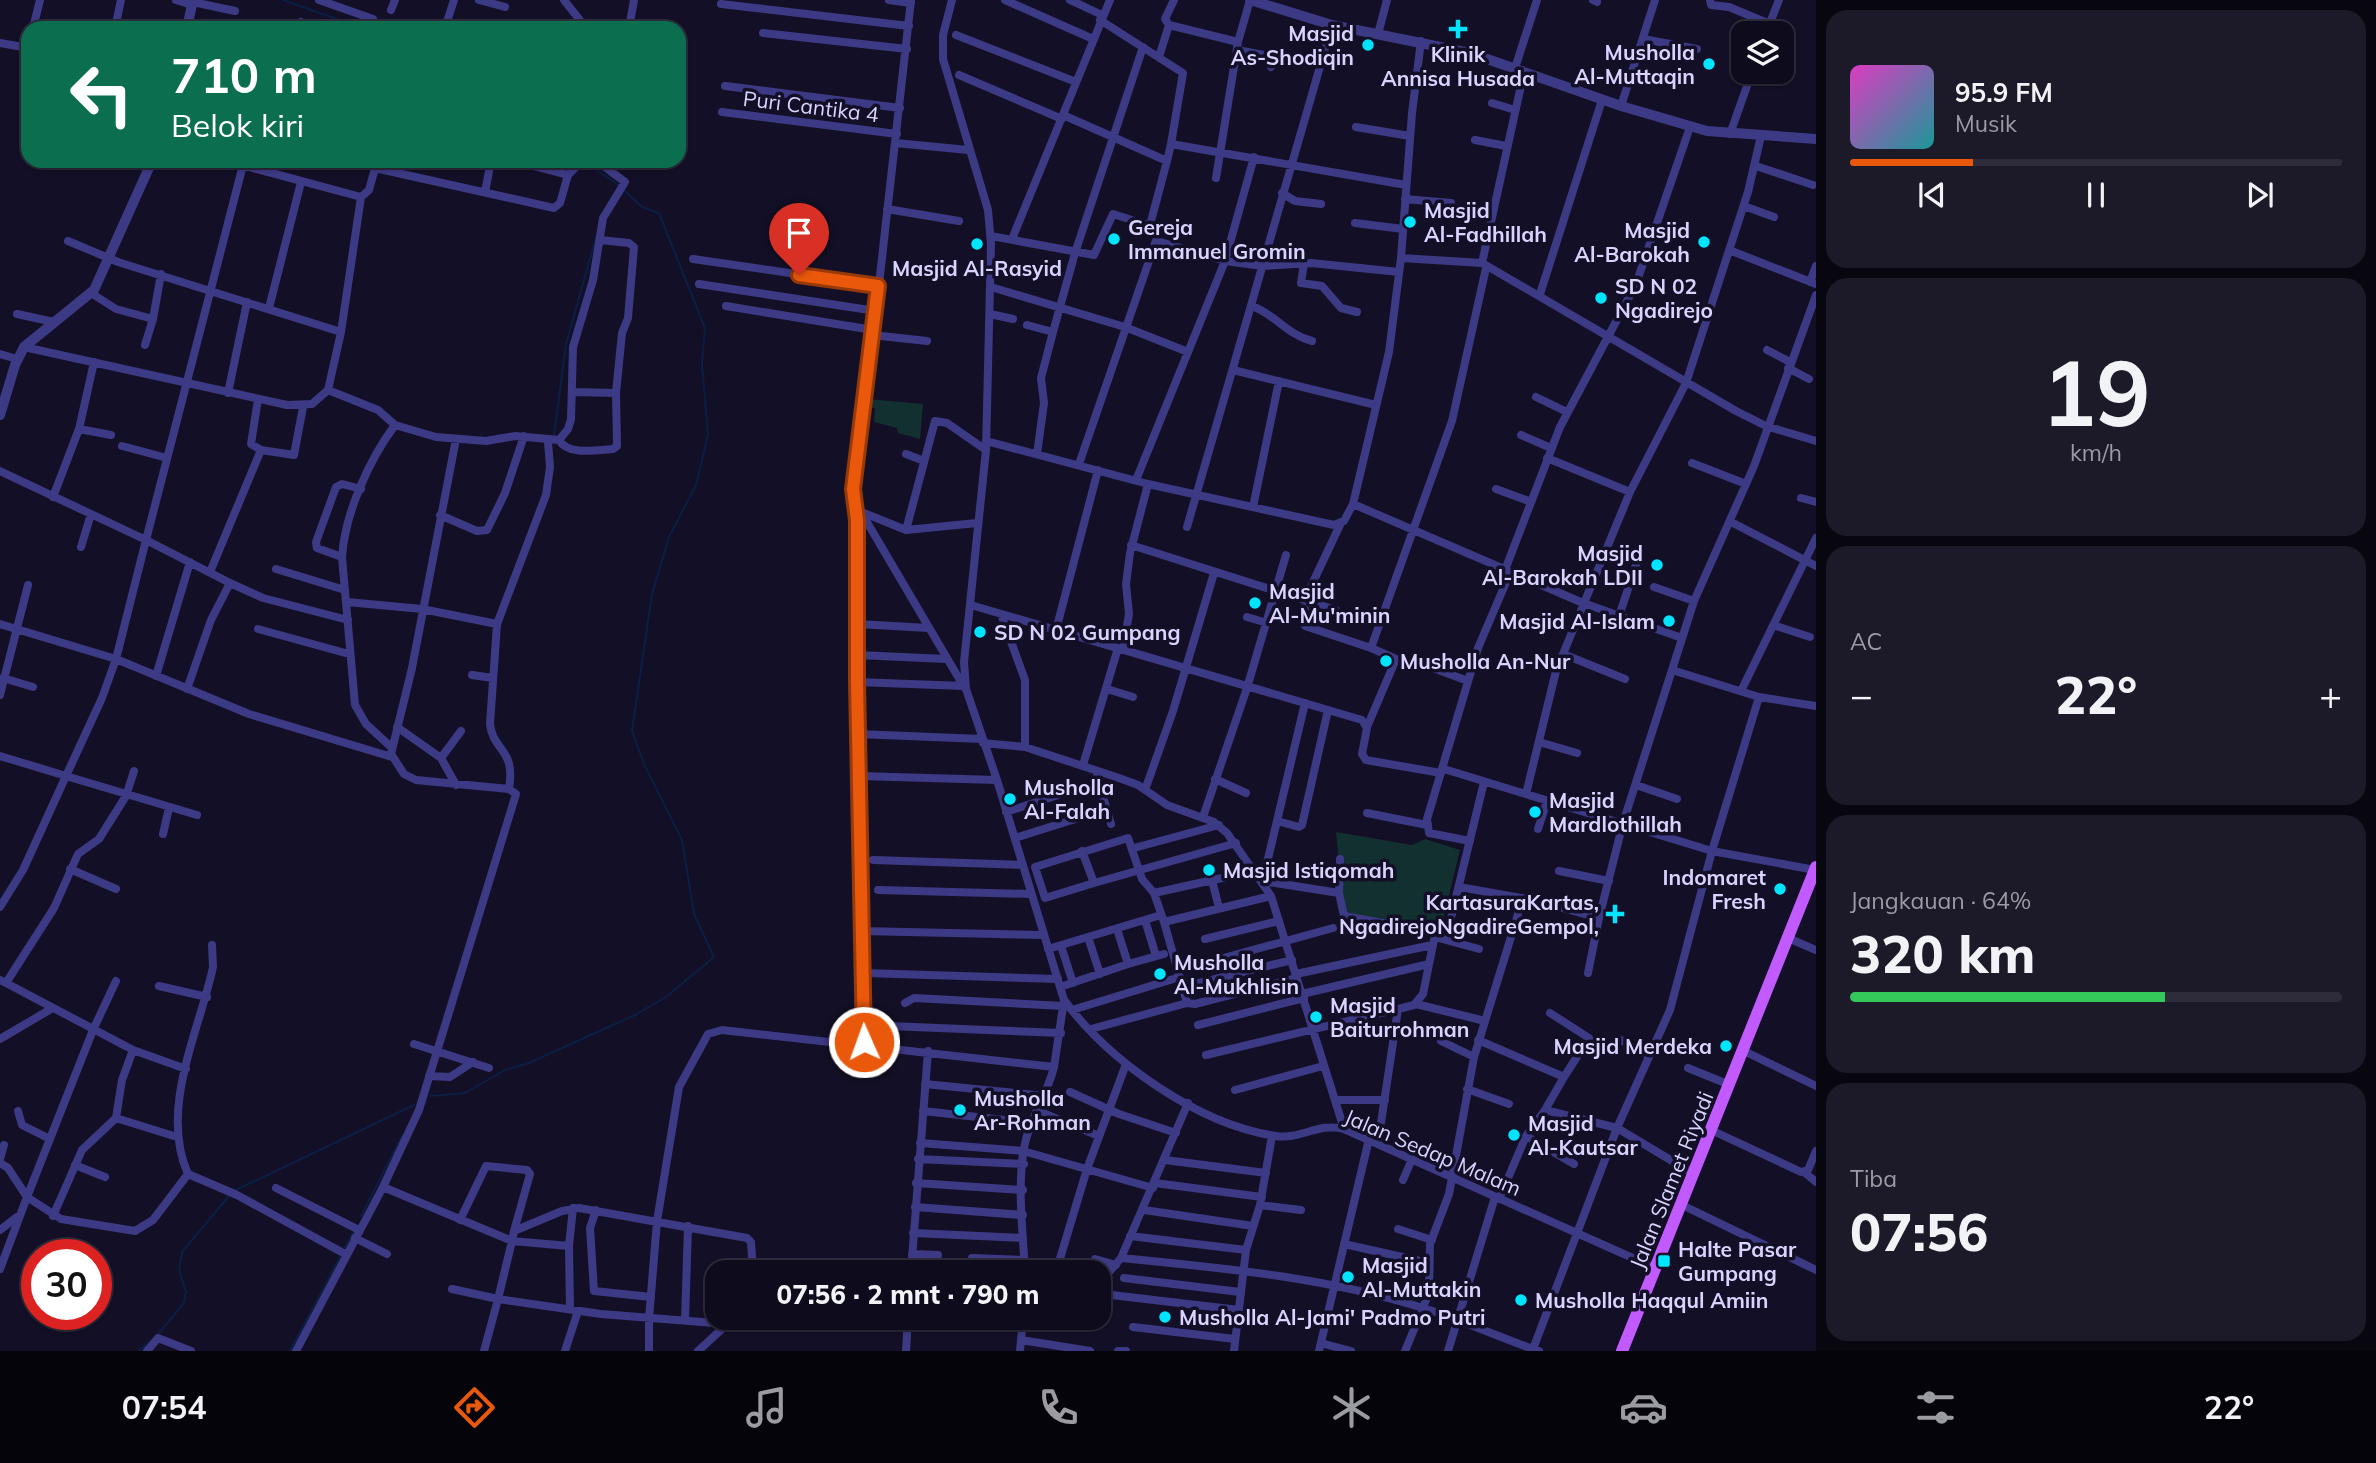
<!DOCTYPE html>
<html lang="id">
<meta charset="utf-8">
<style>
:root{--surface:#0e0b1c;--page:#1c1929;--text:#f1f3f6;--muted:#9b9ba3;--line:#2e2b3b;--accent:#ea580c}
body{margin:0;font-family:Mulish,sans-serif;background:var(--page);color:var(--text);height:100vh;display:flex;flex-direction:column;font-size:26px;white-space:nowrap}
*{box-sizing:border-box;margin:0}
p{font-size:23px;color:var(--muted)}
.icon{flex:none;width:38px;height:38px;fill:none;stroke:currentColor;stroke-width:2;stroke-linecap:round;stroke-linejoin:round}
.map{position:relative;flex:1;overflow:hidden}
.side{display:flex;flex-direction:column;gap:10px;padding:10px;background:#08060f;width:560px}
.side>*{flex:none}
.guide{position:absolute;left:21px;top:21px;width:665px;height:147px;border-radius:21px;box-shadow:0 2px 5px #0004,0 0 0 2px var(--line);background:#0b6e4f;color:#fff;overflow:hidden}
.fabs{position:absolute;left:1731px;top:21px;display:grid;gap:14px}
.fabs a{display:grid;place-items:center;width:63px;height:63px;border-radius:14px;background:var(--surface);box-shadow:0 2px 5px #0004,0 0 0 2px var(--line);font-size:35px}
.speed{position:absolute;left:21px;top:1239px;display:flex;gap:14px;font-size:35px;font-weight:700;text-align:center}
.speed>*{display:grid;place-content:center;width:91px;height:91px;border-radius:50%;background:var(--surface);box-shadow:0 2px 5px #0004,0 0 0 2px var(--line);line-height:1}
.speed .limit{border:10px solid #d22;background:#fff;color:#111}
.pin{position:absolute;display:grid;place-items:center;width:60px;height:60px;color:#fff;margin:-72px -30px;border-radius:50% 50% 50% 0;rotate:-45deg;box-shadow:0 0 7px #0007}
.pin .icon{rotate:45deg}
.me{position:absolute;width:77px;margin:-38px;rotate:358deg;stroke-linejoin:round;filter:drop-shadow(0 0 5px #0008)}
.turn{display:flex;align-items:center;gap:24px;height:147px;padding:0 35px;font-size:32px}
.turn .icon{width:91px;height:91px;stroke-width:2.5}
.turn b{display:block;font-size:49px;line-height:60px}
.big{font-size:52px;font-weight:800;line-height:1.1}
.side .card{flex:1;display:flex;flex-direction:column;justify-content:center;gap:10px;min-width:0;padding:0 24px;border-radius:21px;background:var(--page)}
.side .dial{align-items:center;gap:0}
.dial b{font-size:91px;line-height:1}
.song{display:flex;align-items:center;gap:21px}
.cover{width:84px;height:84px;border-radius:10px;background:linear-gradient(135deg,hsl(310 70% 55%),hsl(180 70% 35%))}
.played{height:7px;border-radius:4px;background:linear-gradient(90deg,var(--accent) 25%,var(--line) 25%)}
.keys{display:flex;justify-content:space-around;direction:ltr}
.heat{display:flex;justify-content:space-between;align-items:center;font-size:38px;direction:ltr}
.charge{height:10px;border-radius:5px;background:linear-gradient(90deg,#34c759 64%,var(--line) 0)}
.trip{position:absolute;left:705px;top:1260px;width:406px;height:70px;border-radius:21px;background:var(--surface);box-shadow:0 2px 5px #0004,0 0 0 2px var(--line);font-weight:800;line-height:70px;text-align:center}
.tab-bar{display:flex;height:112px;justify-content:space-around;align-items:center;background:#06040b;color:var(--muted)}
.tab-bar .icon{width:49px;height:49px}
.tab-bar .selected{color:var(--accent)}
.tab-bar b{font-size:32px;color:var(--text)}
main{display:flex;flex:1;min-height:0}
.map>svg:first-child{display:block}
</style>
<main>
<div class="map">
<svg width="1816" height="1351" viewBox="0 0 1816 1351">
<rect width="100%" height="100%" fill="#130f26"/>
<!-- green -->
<path fill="#12302f" d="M868,399L923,404L920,439L898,433L897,428L874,422L875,408L867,407Z
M1336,832L1412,845L1425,839L1460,850L1442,924L1437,927L1344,918Z"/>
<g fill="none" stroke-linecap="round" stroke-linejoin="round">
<!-- stream -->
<path stroke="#0a1f44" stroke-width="2" d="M283,0L362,28
M589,165L620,186
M554,436L566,344L597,234
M498,737L510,756
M430,1096L465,1093L505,1070L529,1063L635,1015L666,997L714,957L694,914L682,840L645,766L632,731L652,594L669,537L696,485L708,435L702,364L705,328L659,213L642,207L624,190
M236,1190L414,1105
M361,1216L402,1136
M345,1247L353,1233
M158,1334L184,1303L186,1292L179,1270L182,1252L229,1196
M139,1351L151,1340
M290,1351L341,1255"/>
<!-- minor -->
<path stroke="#3d3a85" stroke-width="8" d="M176,0L192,5
M319,0L373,19
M479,0L505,7
M564,0L586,28
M889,0L911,3
M1005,0L1093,39
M1070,0L1102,15
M1593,0L1597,2
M1710,0L1711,5L1729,7L1770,24
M193,2L235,11
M721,4L909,26
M391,10L395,0
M1100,20L1183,73L1171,144L1406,185
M1169,25L1238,42
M33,28L40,0
M115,28L121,0
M300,28L301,22
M445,28L454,0
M629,28L634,0
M763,33L907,49
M1766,33L1779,0
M1378,34L1387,0
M956,35L1076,82
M1643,39L1697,49
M0,43L28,48
M1237,50L1264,55L1271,67
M1159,57L1169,25L1165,19L1174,0
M1515,68L1537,0
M959,75L1062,119
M725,86L900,108
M1492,103L1515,110
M1621,106L1655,0
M722,112L897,134
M1063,115L1167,161L1171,144
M1356,127L1410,136
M1730,134L1752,72
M1475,140L1506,146
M896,143L968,150
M227,161L361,197
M514,161L568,175
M1756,166L1813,185
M375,168L554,208L560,203L568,175L582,161
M1216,178L1238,42L1250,0
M485,192L491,161
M1282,193L1295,201L1321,204
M1405,199L1451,203
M1744,206L1774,217
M887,209L959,221
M1355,223L1403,229
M1150,225L1167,161
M991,236L1094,255L1113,214L1160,229L1079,464
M1012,239L1110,0
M1157,241L1225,261L1254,157
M1729,250L1816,284
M1401,258L1412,113L1421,41
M693,259L879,286
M1304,263L1301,283L1322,286L1341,308L1357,312
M1482,263L1524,72
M1810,282L1816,266
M699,284L876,311
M991,287L1125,327L1188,352L1225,261L1263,266L1311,263L1399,272
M91,293L116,309L153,319
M1540,294L1602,100
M1816,295L1754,466L1694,601L1672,670L1759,697L1816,706
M726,306L873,330
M1252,306C1275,314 1287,335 1312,341
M269,308L301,182
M17,314L54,322
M990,314L1013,319
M1027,325L1053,332
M341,332L361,197L369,190L377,161
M872,335L927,341
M145,345L153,319L161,274
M24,347L287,405L312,404L328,390L341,332L118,262L68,241
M1767,350L1790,362
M0,354L17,359
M1788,368L1809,379
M1233,370L1376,405
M328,390L378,410L395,425L436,437L486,441L515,436L559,440L568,429L571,419L573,347L593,280L603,218L625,182L597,161
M572,392L616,393
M228,393L247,302
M1536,397L1567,412
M79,429L111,435
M1521,435L1551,448
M559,440C568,456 597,450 613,449L617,446L616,393L622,333L628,318L634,247L629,243L600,240
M986,441L1148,484L1334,525L1344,521L1353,504L1583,603L1682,638
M122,446L167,458
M261,450L294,455L303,407
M906,454L924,461
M1037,454L1044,403L1041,378L1053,332L1075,253L1143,47
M1547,458L1630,492
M1692,463L1746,484
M0,471L146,540L116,659L102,698L66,776L197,815
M1136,480L1188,352
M1496,489L1529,501
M53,497L79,429L94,362
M1801,498L1816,502
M1353,504L1389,352L1401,258L1482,263L1736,411L1766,426L1816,441
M1253,507L1279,381
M859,511L906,530L977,523
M861,512L964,687
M440,515L477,531L487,530L505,493L524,436
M1731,522L1816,566
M1340,525L1305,599V626L1371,648
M1187,527L1332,25
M906,530L935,421L947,423L986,450
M1131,545L1336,610
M81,547L91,514
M342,557L317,548L316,542L336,487L342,484L361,489
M276,569L345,590
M1505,570L1560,427L1636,284L1690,127
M210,572L261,450L251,444L258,399
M230,583L263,598L348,620
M1654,587L1694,601
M347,602L422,609L497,624
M971,605L1362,720L1367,728L1362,754L1366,760L1441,773
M1001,614L1025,680V747
M1619,616L1637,562
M1247,617L1267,623
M0,624L116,659L249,714L392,757
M858,624L928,628
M1773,625L1810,637
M258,629L349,654
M1056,630L1098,470
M1123,649L1129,614L1126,584L1130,553L1148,484
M1563,654L1625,679
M858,655L946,659
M1425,665L1468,681
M472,675L493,678
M156,676L190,562
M3,678L33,687
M857,682L964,686
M187,689L211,620L230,583L146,540L243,165
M1107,689L1133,697
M1741,691L1816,538
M0,695L28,585
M397,727L441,758L456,785
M1367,727L1396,659L1371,648L1452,421L1486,268
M858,734L982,739
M1539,742L1577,753
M983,743L1025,747L1119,778L1138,785L1167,805L1214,822L1227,833L1271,896L1344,1129
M391,747L366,724L355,705L342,557C345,513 369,460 395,425
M0,756L66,776L23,870L0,907
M441,758L461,731
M1083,765L1118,648
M1444,769L1712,851L1815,870
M859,776L997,780
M1097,776L1111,824
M1215,779L1246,793
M1636,785L1677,799
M509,789C516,748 493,752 490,724L497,624L546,495L550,467L548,442
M1145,790L1173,711L1214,573
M1526,794L1556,671L1630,492L1686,383L1748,192L1761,136
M1006,812L1098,782
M1367,813L1427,825
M1203,817L1247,688L1286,555
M1277,821L1299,827L1302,825L1328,710
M1538,829L1547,801
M163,834L169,808
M1015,838L1107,809
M1470,841L1429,833L1427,819L1478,648L1510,573
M1134,848L1219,825
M1082,851L1094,883L1236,843
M1340,859L1339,893L1344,916L1438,933
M873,860L1023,865
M70,869L116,889
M1559,871L1609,881
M1260,878L1267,863L1305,703
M1212,880L1219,908
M1263,881L1339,893
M1094,883L1045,898L1035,867L1128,838L1142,879L1154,893
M1459,887L1533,900L1599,918L1623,823L1672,670
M878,890L1031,894
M1271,896L1164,922L1187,1003L1195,1004L1297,978
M1145,920L1156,956
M1164,922L1154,893L1254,871
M1117,929L1128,964L1164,954
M861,931L1044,935
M1088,937L1100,974
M1435,937L1479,949
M1788,938L1816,950
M1205,939L1279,921
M212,945L213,967C199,1032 159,1109 188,1174L237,1195L347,1255
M1061,946L1073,983
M1048,949L1161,915
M1209,962L1333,928
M864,973L1058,979
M1588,973L1599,918
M1296,974L1432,945
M0,980L6,983L54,908L78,854L99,839L126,796L134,771
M6,983L133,1050L186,1069
M159,986L207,997
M1060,987L1128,964
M1183,987L1292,960
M1302,994L1429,964
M1064,1000C1110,1062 1199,1125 1276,1136C1300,1140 1319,1122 1344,1129L1655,1268
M905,1003L914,998L1063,1006
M1416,1004L1485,1021
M1398,1009L1414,1005L1423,994L1435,935L1449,926L1484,782
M1072,1010L1180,977
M864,1025L1061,1033
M1198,1025L1304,998
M1091,1029L1187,1003
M0,1039L51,1009
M1478,1040L1564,1077L1589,1038L1550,1013
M1621,1040L1649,1056
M1441,1041L1474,1057
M414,1044L489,1068
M864,1045L857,523L853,499L854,460L876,311L911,0
M1744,1051L1816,1086
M1206,1055L1398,1009L1378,1143
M1688,1068L1730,1085
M429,1076L450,1077L473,1062
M925,1084L1045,1096
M1467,1089L1509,1104
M1235,1090L1323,1066
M1070,1092L1119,1114L1176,1133
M1335,1100H1385
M1545,1110L1564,1077
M18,1111L22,1125L50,1139
M923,1111L1031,1123
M1038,1111L1099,1136
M116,1118L177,1137
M1711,1130L1801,1172L1808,1170L1816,1151
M1526,1136L1574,1164
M920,1143L1023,1151L1153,1188
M0,1159L4,1145
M918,1159L1024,1164
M1165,1160L1266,1173
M0,1163L8,1168L27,1197L93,1030L116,981
M75,1165L105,1177
M1804,1172L1816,1182
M1403,1180L1412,1159
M916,1183L1023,1190
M1155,1183L1262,1197
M383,1187L512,1241L514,1231L562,1211L579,1208L747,1238L751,1242L753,1272
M276,1188L359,1230
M1499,1199L1526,1136L1545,1110L1617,1128L1694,1174
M1260,1205L1301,1210
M1682,1205L1816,1270
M915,1207L1023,1215
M596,1210L590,1228L594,1291L651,1297
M1144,1210L1253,1226
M53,1216L82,1150L116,1118L122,1080L133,1050
M460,1220L486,1166L527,1170L530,1174L514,1231
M1398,1229L1432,1240
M0,1230L17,1217
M913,1233L1023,1238
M1130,1236L1246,1250
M355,1238L387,1254
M1344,1244L1429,1263
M569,1246L512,1241L498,1299L601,1314L727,1324
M912,1254L938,1255
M972,1258L1024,1260
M1121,1258C1222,1268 1325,1277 1423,1308C1462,1320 1500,1338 1539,1351
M1095,1259L1116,1265
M0,1269L27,1197L61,1219L135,1231L153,1220L188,1174
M911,1272L928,1051
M1025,1272C1023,1233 1017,1187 1024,1148C1029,1119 1047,1096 1054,1067
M1056,1272L1087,1169L1126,1064
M1124,1278L1240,1292
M1099,1284L1121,1258L1188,1103
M452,1289L498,1299L484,1351
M1103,1294L1239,1310
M570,1309L569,1246L573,1208
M1068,1318L1098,1320L1101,1289
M685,1321L688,1226
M933,1325L1022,1328
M1133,1327L1235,1339
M1021,1340L1090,1351
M1321,1343L1351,1351
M1533,1349L1617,1128L1670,1010L1712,851L1759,697
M147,1351L158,1338L191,1351
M296,1351L383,1187L419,1110L516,794L509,789L416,780L404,774L391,754L412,668L456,439
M565,1351L578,1311
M649,1351V1319L657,1221L679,1087L708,1034L722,1030L1054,1067L1064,1000L997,780L966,689L964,662L986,450L991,244L988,210L943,59V35L952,0
M698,1351L734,1318
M906,1351L908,1318
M1020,1351L1023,1318
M1118,1351H1126
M1234,1351L1246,1250L1260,1205L1272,1136
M1319,1351L1369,1139
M1405,1351L1429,1293L1430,1244L1449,1194L1474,1057L1523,898
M1448,1351L1495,1197"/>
<!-- tertiary -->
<path stroke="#3d3a85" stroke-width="10" d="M1250,0L1332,25L1470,53L1621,106L1707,131L1816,139
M187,28L193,0
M0,415L15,365L24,347L94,290L152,161"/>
<!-- primary -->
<path stroke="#c25bff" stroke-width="12" d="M1622,1351L1816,867"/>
</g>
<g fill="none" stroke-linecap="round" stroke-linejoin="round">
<defs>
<path id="route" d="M799,275L878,286L853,489L857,520V682L864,1042"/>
</defs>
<!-- route casing -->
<use href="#route" stroke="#983908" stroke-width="18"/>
<!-- route -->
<use href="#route" stroke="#ea580c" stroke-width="12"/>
</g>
<!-- markers -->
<g fill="#00e5ff" stroke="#130f26" stroke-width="2.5">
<path d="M1454.5 18.5h7v7h7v7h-7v7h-7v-7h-7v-7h7z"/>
<circle cx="1368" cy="45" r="7"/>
<circle cx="1709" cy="64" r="7"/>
<circle cx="1410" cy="222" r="7"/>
<circle cx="1114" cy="239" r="7"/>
<circle cx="1704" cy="242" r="7"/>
<circle cx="977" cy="244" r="7"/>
<circle cx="1601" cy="298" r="7"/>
<circle cx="1657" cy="565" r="7"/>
<circle cx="1255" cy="603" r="7"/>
<circle cx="1669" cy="621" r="7"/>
<circle cx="980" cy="632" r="7"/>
<circle cx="1386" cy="661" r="7"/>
<circle cx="1010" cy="799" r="7"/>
<circle cx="1535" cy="812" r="7"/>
<circle cx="1209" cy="870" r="7"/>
<circle cx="1780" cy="889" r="7"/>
<path d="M1611.5 903.5h7v7h7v7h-7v7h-7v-7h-7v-7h7z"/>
<circle cx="1160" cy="974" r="7"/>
<circle cx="1316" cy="1017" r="7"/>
<circle cx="1726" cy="1046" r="7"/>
<circle cx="960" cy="1110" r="7"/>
<circle cx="1514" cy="1135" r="7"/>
<rect x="1657" y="1254" width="14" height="14" rx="3.5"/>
<circle cx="1348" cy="1277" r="7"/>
<circle cx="1521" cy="1300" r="7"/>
<circle cx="1165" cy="1317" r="7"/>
</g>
<g text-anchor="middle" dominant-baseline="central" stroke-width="7" stroke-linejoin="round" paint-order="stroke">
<!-- poi labels -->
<g font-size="21" font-weight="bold" fill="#d9d4ff" stroke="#130f26" text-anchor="start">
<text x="1354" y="33" text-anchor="end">Masjid<tspan x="1354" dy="24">As-Shodiqin</tspan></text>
<text x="1695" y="52" text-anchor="end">Musholla<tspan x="1695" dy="24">Al-Muttaqin</tspan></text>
<text x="1458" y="54" text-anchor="middle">Klinik<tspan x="1458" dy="24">Annisa Husada</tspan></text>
<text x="1424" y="210">Masjid<tspan x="1424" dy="24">Al-Fadhillah</tspan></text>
<text x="1128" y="227">Gereja<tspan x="1128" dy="24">Immanuel Gromin</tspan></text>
<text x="1690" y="230" text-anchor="end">Masjid<tspan x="1690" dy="24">Al-Barokah</tspan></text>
<text x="977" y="268" text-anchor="middle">Masjid Al-Rasyid</text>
<text x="1615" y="286">SD N 02<tspan x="1615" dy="24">Ngadirejo</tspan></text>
<text x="1643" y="553" text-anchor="end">Masjid<tspan x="1643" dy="24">Al-Barokah LDII</tspan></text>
<text x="1269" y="591">Masjid<tspan x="1269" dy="24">Al-Mu'minin</tspan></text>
<text x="1655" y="621" text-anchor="end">Masjid Al-Islam</text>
<text x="994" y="632">SD N 02 Gumpang</text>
<text x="1400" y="661">Musholla An-Nur</text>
<text x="1024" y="787">Musholla<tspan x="1024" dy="24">Al-Falah</tspan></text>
<text x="1549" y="800">Masjid<tspan x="1549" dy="24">Mardlothillah</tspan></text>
<text x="1223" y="870">Masjid Istiqomah</text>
<text x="1766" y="877" text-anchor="end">Indomaret<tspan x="1766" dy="24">Fresh</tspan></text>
<text x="1599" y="902" text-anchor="end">KartasuraKartas,<tspan x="1599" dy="24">NgadirejoNgadireGempol,</tspan></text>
<text x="1174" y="962">Musholla<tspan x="1174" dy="24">Al-Mukhlisin</tspan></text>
<text x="1330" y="1005">Masjid<tspan x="1330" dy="24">Baiturrohman</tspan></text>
<text x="1712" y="1046" text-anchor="end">Masjid Merdeka</text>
<text x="974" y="1098">Musholla<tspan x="974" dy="24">Ar-Rohman</tspan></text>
<text x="1528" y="1123">Masjid<tspan x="1528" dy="24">Al-Kautsar</tspan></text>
<text x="1678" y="1249">Halte Pasar<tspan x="1678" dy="24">Gumpang</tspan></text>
<text x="1362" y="1265">Masjid<tspan x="1362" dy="24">Al-Muttakin</tspan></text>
<text x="1535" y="1300">Musholla Haqqul Amiin</text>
<text x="1179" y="1317">Musholla Al-Jami' Padmo Putri</text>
</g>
<!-- street labels -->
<g font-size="21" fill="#d9d4ff" stroke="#130f26">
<text transform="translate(811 106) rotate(7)">Puri Cantika 4</text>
<text transform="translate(1433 1152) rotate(23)">Jalan Sedap Malam</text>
<text transform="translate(1671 1180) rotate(-68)">Jalan Slamet Riyadi</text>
</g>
</g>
</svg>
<div class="fabs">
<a><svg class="icon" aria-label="layers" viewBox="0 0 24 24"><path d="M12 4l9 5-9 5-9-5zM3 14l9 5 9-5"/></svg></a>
</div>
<div class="speed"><div class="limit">30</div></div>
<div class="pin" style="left:799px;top:275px;background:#d93025"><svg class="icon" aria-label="arrive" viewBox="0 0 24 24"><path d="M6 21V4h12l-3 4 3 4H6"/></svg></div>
<svg class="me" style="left:864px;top:1042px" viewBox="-20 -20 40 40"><circle r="17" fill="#ea580c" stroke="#fff" stroke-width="3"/><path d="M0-11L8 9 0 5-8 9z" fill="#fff"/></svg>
<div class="trip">07:56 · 2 mnt · 790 m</div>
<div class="guide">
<div class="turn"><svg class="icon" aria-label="left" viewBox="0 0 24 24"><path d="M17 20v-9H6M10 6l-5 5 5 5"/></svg><div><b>710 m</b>Belok kiri</div></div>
</div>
</div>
<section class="side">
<div class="card">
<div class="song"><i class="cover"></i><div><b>95.9 FM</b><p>Musik</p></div></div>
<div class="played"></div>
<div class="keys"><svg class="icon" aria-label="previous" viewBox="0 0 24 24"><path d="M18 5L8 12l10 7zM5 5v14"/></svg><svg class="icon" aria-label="pause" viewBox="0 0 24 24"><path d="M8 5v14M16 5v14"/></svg><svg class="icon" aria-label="next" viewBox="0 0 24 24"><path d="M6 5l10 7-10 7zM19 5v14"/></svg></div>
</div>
<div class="card dial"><b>19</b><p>km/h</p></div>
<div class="card"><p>AC</p>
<div class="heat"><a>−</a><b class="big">22°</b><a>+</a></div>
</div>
<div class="card"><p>Jangkauan · 64%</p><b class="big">320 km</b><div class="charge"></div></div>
<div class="card"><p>Tiba</p><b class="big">07:56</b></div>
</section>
</main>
<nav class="tab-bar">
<b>07:54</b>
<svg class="icon selected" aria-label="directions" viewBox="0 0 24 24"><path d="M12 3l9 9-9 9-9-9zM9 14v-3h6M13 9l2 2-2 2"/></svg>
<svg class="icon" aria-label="music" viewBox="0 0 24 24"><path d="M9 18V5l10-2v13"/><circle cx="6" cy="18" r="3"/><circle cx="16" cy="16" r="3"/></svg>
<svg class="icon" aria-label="phone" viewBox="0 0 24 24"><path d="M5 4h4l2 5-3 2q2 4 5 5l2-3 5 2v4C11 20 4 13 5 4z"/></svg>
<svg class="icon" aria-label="climate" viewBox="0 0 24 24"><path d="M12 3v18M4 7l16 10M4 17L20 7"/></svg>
<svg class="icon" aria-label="car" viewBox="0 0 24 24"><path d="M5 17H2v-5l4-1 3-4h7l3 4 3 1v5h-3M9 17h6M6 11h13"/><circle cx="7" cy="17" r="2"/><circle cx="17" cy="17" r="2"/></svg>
<svg class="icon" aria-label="filters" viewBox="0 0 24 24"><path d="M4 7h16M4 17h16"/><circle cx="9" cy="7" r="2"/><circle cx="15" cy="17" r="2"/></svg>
<b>22°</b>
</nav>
